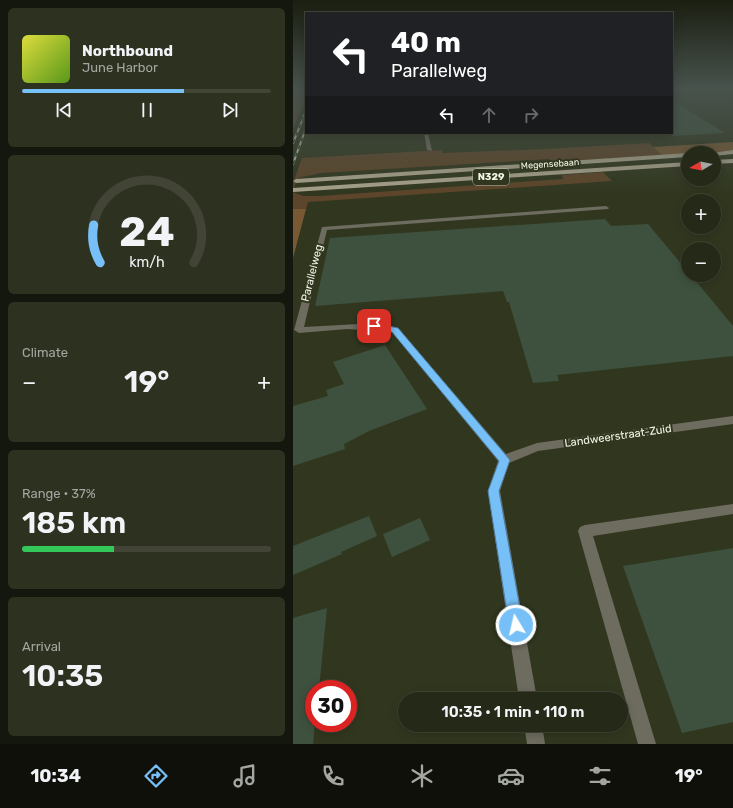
<!DOCTYPE html>
<meta charset="utf-8">
<style>
:root{--surface:#252917;--page:#2d3120;--text:#f1f3f6;--muted:#a3a6a1;--line:#424536;--accent:#76c0f7}
body{margin:0;font-family:Rubik,sans-serif;background:var(--page);color:var(--text);height:100vh;display:flex;flex-direction:column;font-size:15px;white-space:nowrap}
*{box-sizing:border-box;margin:0}
p{font-size:13px;color:var(--muted)}
.icon{flex:none;width:22px;height:22px;fill:none;stroke:currentColor;stroke-width:2;stroke-linecap:round;stroke-linejoin:round}
.map{position:relative;flex:1;overflow:hidden}
.drawer{display:flex;flex-direction:column;gap:8px;padding:8px;background:#14170d;width:293px}
.drawer>*{flex:none}
.guide{position:absolute;left:12px;top:12px;width:368px;height:122px;border-radius:0px;box-shadow:0 2px 10px #0003,0 0 0 1px var(--line);background:#202124;color:#fff;overflow:hidden}
.needle{width:26px;rotate:261deg}
.buttons{position:absolute;left:388px;top:146px;display:grid;gap:8px}
.buttons a{display:grid;place-items:center;width:40px;height:40px;border-radius:50%;background:var(--surface);box-shadow:0 2px 10px #0003,0 0 0 1px var(--line);font-size:20px}
.speed{position:absolute;left:12px;top:680px;display:flex;gap:8px;font-size:20px;font-weight:700;text-align:center}
.speed>*{display:grid;place-content:center;width:52px;height:52px;border-radius:50%;background:var(--surface);box-shadow:0 2px 10px #0003,0 0 0 1px var(--line);line-height:1}
.speed .limit{border:6px solid #d22;background:#fff;color:#111}
.pin{position:absolute;display:grid;place-items:center;width:34px;height:34px;color:#fff;margin:-17px;border-radius:8px;box-shadow:0 2px 6px #0006}
.me{position:absolute;width:44px;margin:-22px;rotate:351deg;stroke-linejoin:round;filter:drop-shadow(0 0 3px #0008)}
.turn{display:flex;align-items:center;gap:14px;height:84px;padding:0 20px;font-size:18px}
.turn .icon{width:52px;height:52px;stroke-width:2.5}
.turn b{display:block;font-size:28px;line-height:34px}
.lanes{display:flex;align-items:center;height:38px;padding:0 20px;background:#0003;justify-content:center;gap:20px;direction:ltr}
.lanes .off{opacity:.35}
.big{font-size:30px;font-weight:600;line-height:1.1}
.drawer .tile{flex:1;display:flex;flex-direction:column;justify-content:center;gap:6px;min-width:0;padding:0 14px;border-radius:6px;background:var(--page)}
.drawer .dial{align-items:center;gap:0}
.dial svg{height:104px;overflow:visible;fill:none;stroke:var(--line);stroke-width:7;stroke-linecap:round;text-anchor:middle}
.dial text{fill:var(--text);stroke:none}
.song{display:flex;align-items:center;gap:12px}
.cover{width:48px;height:48px;border-radius:6px;background:linear-gradient(135deg,hsl(60 70% 55%),hsl(90 70% 35%))}
.played{height:4px;border-radius:2px;background:linear-gradient(90deg,var(--accent) 65%,var(--line) 65%)}
.keys{display:flex;justify-content:space-around;direction:ltr}
.heat{display:flex;justify-content:space-between;align-items:center;font-size:22px;direction:ltr}
.charge{height:6px;border-radius:3px;background:linear-gradient(90deg,#34c759 37%,var(--line) 0)}
.trip{position:absolute;left:105px;top:692px;width:230px;height:40px;border-radius:20px;background:var(--surface);box-shadow:0 2px 10px #0003,0 0 0 1px var(--line);font-weight:600;line-height:40px;text-align:center}
.dock{display:flex;height:64px;justify-content:space-around;align-items:center;background:#0f1009;color:var(--muted)}
.dock .icon{width:28px;height:28px}
.dock .selected{color:var(--accent)}
.dock b{font-size:18px;color:var(--text)}
main{display:flex;flex:1;min-height:0}
.map>svg:first-child{display:block}
</style>
<main>
<section class="drawer">
<div class="tile">
<div class="song"><i class="cover"></i><div><b>Northbound</b><p>June Harbor</p></div></div>
<div class="played"></div>
<div class="keys"><svg class="icon" aria-label="previous" viewBox="0 0 24 24"><path d="M18 5L8 12l10 7zM5 5v14"/></svg><svg class="icon" aria-label="pause" viewBox="0 0 24 24"><path d="M8 5v14M16 5v14"/></svg><svg class="icon" aria-label="next" viewBox="0 0 24 24"><path d="M6 5l10 7-10 7zM19 5v14"/></svg></div>
</div>
<div class="tile dial"><svg viewBox="0 0 100 80">
<path d="M14 69A42 42 0 1 1 86 69"/>
<path d="M14 69A42 42 0 0 1 9 40" stroke="#76c0f7"/>
<text x="50" y="56" font-size="32" font-weight="700">24</text>
<text x="50" y="72" font-size="11">km/h</text>
</svg></div>
<div class="tile"><p>Climate</p>
<div class="heat"><a>−</a><b class="big">19°</b><a>+</a></div>
</div>
<div class="tile"><p>Range · 37%</p><b class="big">185 km</b><div class="charge"></div></div>
<div class="tile"><p>Arrival</p><b class="big">10:35</b></div>
</section>
<div class="map">
<svg width="440" height="744" viewBox="0 0 440 744">
<rect width="100%" height="100%" fill="#31371f"/>
<!-- green -->
<path fill="#5c452a" d="M3,89H13V98L0,128V95Z
M356,143L370,156L260,162L256,159L28,173L5,178L0,190V183L9,158L149,150V153L252,149Z
M310,172L319,181L15,202L13,209H0V192L10,196H27L270,179L269,175Z"/>
<!-- forest -->
<path fill="#795933" d="M440,142V151L370,156L360,147Z
M0,209H13L0,258Z"/>
<!-- building -->
<path fill="#3e513e" d="M379,100L432,133L379,136Z
M312,219L318,226L355,224L395,272V275H398L440,326V356L264,375L266,381L240,383L216,302H214L210,291L22,306L37,238Z
M92,345L134,409L76,431L51,444L52,449L0,466V406L35,396L33,390L51,384L40,362Z
M76,516L84,536L48,552L49,554L0,575V546Z
M127,518L137,540L99,557L90,534Z
M440,548V722L389,733L330,566Z
M34,608L26,689H21L22,723L20,744H0V618Z"/>
<g fill="none" stroke-linecap="round" stroke-linejoin="round">
<!-- minor -->
<path fill="#6e6b5f" fill-rule="evenodd" d="M131,133H135L139,151L134,150Z
M313,206L316,208L315,209L34,230L11,327L66,324L105,328L213,454L244,443L440,416V424L245,451L216,463L207,491L244,699H226L195,491L205,461L99,332L54,329L6,333L1,330L29,227Z
M440,504V514L300,536L363,744H345L285,531L287,527L292,525Z
M231,725H249L252,744H234Z"/>
<!-- major -->
<path fill="#a6a089" fill-rule="evenodd" d="M440,150V154L421,156V153H419Z
M395,153V157L3,183L0,181L3,179Z
M440,159V163L421,164V160Z
M395,162V166L0,192V188Z"/>
<defs>
<path id="rail" d="M0,143L13,111
M0,164L13,128"/>
</defs>
<!-- rail casing -->
<use href="#rail" stroke="#b4b9a7" stroke-width="2"/>
<!-- rail -->
<use href="#rail" stroke="#31371f" stroke-width="1.5" stroke-dasharray="4" stroke-linecap="butt"/>
</g>
<!-- sky -->
<linearGradient id="sky" x2="0" y2="1"><stop stop-color="#1b1e11"/><stop offset="0.46" stop-color="#48534d"/><stop offset="1" stop-color="#48534d" stop-opacity="0"/></linearGradient>
<rect width="440" height="193" fill="url(#sky)"/>
<!-- route -->
<path fill="#76c0f7" stroke="#4d7da1" d="M81,323L105,328L217,460L206,491L230,625L228,630L223,632L218,630L216,625L195,491L206,461L99,332L78,328L77,326Z"/>
<g text-anchor="middle" dominant-baseline="central" stroke-width="4" stroke-linejoin="round" paint-order="stroke">
<!-- far-street labels -->
<g font-size="9" fill="#f2f6e7" stroke="#31371f">
<text transform="translate(257 164) rotate(-4)">Megensebaan</text>
</g>
<!-- shield labels -->
<rect fill="#31371f" stroke="#b8bdab" stroke-width="1" x="180" y="169" width="36" height="16" rx="3"/>
<g font-size="10" font-weight="bold" fill="#f2f6e7">
<text x="198" y="177">N329</text>
</g>
<!-- street labels -->
<g font-size="11" fill="#f2f6e7" stroke="#31371f">
<text transform="translate(19 273) rotate(-76)">Parallelweg</text>
<text transform="translate(325 436) rotate(-8)">Landweerstraat-Zuid</text>
</g>
</g>
</svg>
<div class="buttons">
<a><svg class="needle" viewBox="-14 -14 28 28"><path d="M0-13l5 13h-10z" fill="#e53935"/><path d="M0 13l5-13h-10z" fill="#a3a6a1"/></svg></a>
<a>+</a>
<a>−</a>
</div>
<div class="speed"><div class="limit">30</div></div>
<div class="pin" style="left:81px;top:326px;background:#d93025"><svg class="icon" aria-label="arrive" viewBox="0 0 24 24"><path d="M6 21V4h12l-3 4 3 4H6"/></svg></div>
<svg class="me" style="left:223px;top:625px" viewBox="-20 -20 40 40"><circle r="17" fill="#76c0f7" stroke="#fff" stroke-width="3"/><path d="M0-11L8 9 0 5-8 9z" fill="#fff"/></svg>
<div class="trip">10:35 · 1 min · 110 m</div>
<div class="guide">
<div class="turn"><svg class="icon" aria-label="left" viewBox="0 0 24 24"><path d="M17 20v-9H6M10 6l-5 5 5 5"/></svg><div><b>40 m</b>Parallelweg</div></div>
<div class="lanes"><svg class="icon" aria-label="left" viewBox="0 0 24 24"><path d="M17 20v-9H6M10 6l-5 5 5 5"/></svg><svg class="icon off" aria-label="ahead" viewBox="0 0 24 24"><path d="M12 20V5M6 11l6-6 6 6"/></svg><svg class="icon off" aria-label="right" viewBox="0 0 24 24"><path d="M7 20v-9h11M14 6l5 5-5 5"/></svg></div>
</div>
</div>
</main>
<nav class="dock">
<b>10:34</b>
<svg class="icon selected" aria-label="directions" viewBox="0 0 24 24"><path d="M12 3l9 9-9 9-9-9zM9 14v-3h6M13 9l2 2-2 2"/></svg>
<svg class="icon" aria-label="music" viewBox="0 0 24 24"><path d="M9 18V5l10-2v13"/><circle cx="6" cy="18" r="3"/><circle cx="16" cy="16" r="3"/></svg>
<svg class="icon" aria-label="phone" viewBox="0 0 24 24"><path d="M5 4h4l2 5-3 2q2 4 5 5l2-3 5 2v4C11 20 4 13 5 4z"/></svg>
<svg class="icon" aria-label="climate" viewBox="0 0 24 24"><path d="M12 3v18M4 7l16 10M4 17L20 7"/></svg>
<svg class="icon" aria-label="car" viewBox="0 0 24 24"><path d="M5 17H2v-5l4-1 3-4h7l3 4 3 1v5h-3M9 17h6M6 11h13"/><circle cx="7" cy="17" r="2"/><circle cx="17" cy="17" r="2"/></svg>
<svg class="icon" aria-label="filters" viewBox="0 0 24 24"><path d="M4 7h16M4 17h16"/><circle cx="9" cy="7" r="2"/><circle cx="15" cy="17" r="2"/></svg>
<b>19°</b>
</nav>
